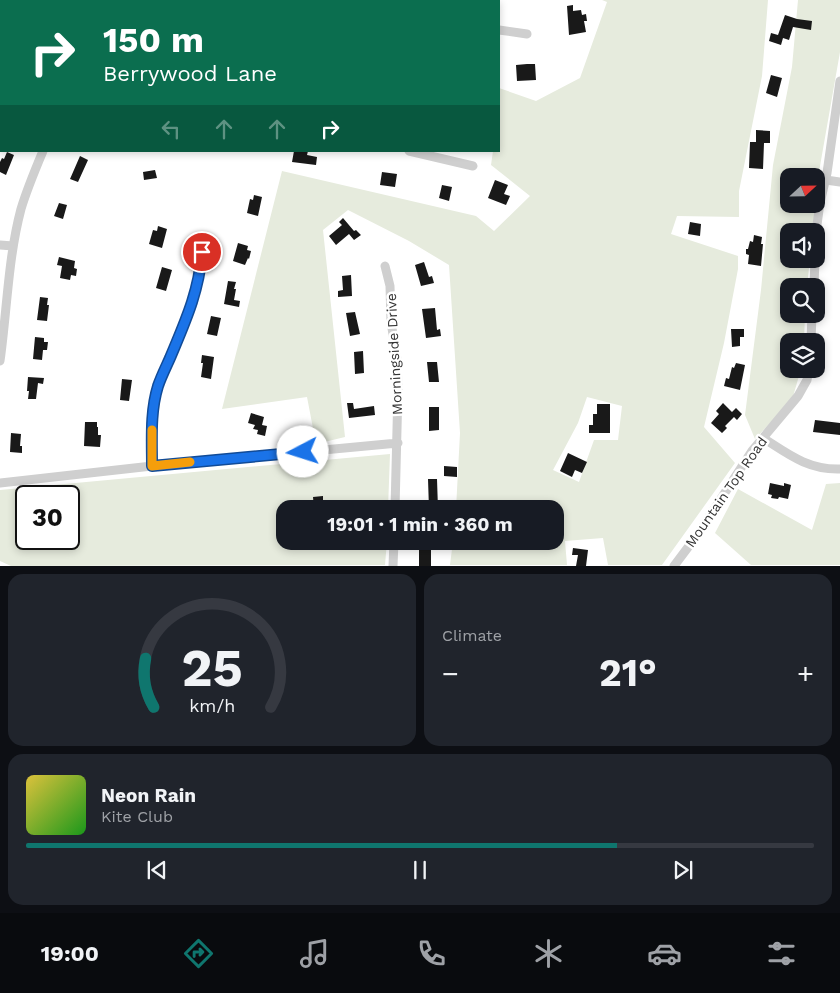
<!DOCTYPE html>
<meta charset="utf-8">
<style>
:root{--surface:#171b24;--page:#20242c;--text:#f1f3f6;--muted:#9ea1a6;--line:#363941;--accent:#0f766e}
body{margin:0;font-family:"Work Sans",sans-serif;background:var(--page);color:var(--text);height:100vh;display:flex;flex-direction:column;font-size:19px;white-space:nowrap}
*{box-sizing:border-box;margin:0}
p{font-size:16px;color:var(--muted)}
.icon{flex:none;width:28px;height:28px;fill:none;stroke:currentColor;stroke-width:2;stroke-linecap:round;stroke-linejoin:round}
.map{position:relative;height:566px;overflow:hidden}
.side{display:flex;flex-direction:column;gap:8px;padding:8px;background:#0d0f14;flex:1}
.side>*{flex:none}
.guide{position:absolute;left:0px;top:0px;width:500px;height:152px;box-shadow:0 2px 8px #0003;background:#0b6e4f;color:#fff;overflow:hidden}
.needle{width:32px;rotate:68deg}
.buttons{position:absolute;left:780px;top:168px;display:grid;gap:10px}
.buttons a{display:grid;place-items:center;width:45px;height:45px;border-radius:10px;background:var(--surface);box-shadow:0 2px 8px #0003;font-size:25px}
.speed{position:absolute;left:15px;top:485px;display:flex;gap:10px;font-size:25px;font-weight:700;text-align:center}
.speed>*{display:grid;place-content:center;width:65px;height:65px;border-radius:50%;background:var(--surface);box-shadow:0 2px 8px #0003;line-height:1}
.speed .limit{border:2px solid #111;border-radius:8px;background:#fff;color:#111}
.pin{position:absolute;display:grid;place-items:center;width:42px;height:42px;color:#fff;margin:-21px;border:2px solid #fff;border-radius:50%;box-shadow:0 1px 5px #0007}
.me{position:absolute;width:55px;margin:-28px;rotate:265deg;stroke-linejoin:round;filter:drop-shadow(0 0 4px #0008)}
.turn{display:flex;align-items:center;gap:18px;height:105px;padding:0 20px;font-size:22px}
.turn .icon{width:65px;height:65px;stroke-width:2.5}
.turn b{display:block;font-size:35px;line-height:42px}
.lanes{display:flex;align-items:center;height:48px;padding:0 20px;background:#0003;justify-content:center;gap:25px;direction:ltr}
.lanes .off{opacity:.35}
.big{font-size:38px;font-weight:700;line-height:1.1}
.side .card{flex:1;display:flex;flex-direction:column;justify-content:center;gap:8px;min-width:0;padding:0 18px;border-radius:15px;background:var(--page)}
.side .dial{align-items:center;gap:0}
.dial svg{height:130px;overflow:visible;fill:none;stroke:var(--line);stroke-width:7;stroke-linecap:round;text-anchor:middle}
.dial text{fill:var(--text);stroke:none}
.song{display:flex;align-items:center;gap:15px}
.cover{width:60px;height:60px;border-radius:8px;background:linear-gradient(135deg,hsl(50 70% 55%),hsl(120 70% 35%))}
.played{height:5px;border-radius:2px;background:linear-gradient(90deg,var(--accent) 75%,var(--line) 75%)}
.keys{display:flex;justify-content:space-around;direction:ltr}
.heat{display:flex;justify-content:space-between;align-items:center;font-size:28px;direction:ltr}
.side .tiles{flex:1;display:grid;gap:8px;grid-template-columns:1fr 1fr}
.card:last-child{grid-column:span 2}
.trip{position:absolute;left:276px;top:500px;width:288px;height:50px;border-radius:15px;background:var(--surface);box-shadow:0 2px 8px #0003;font-weight:700;line-height:50px;text-align:center}
.menu{display:flex;height:80px;justify-content:space-around;align-items:center;background:#090b0e;color:var(--muted)}
.menu .icon{width:35px;height:35px}
.menu .selected{color:var(--accent)}
.menu b{font-size:22px;color:var(--text)}
.map>svg:first-child{display:block}
</style>
<div class="map">
<svg width="840" height="566" viewBox="0 0 840 566">
<rect width="100%" height="100%" fill="#fff"/>
<!-- green -->
<path fill="#e6ebdd" fill-rule="evenodd" d="M0,0H43L39,1H1V114L0,116Z
M602,0H768L762,76L739,191V217L677,216L671,234L738,256V269L724,343L704,427L735,463L662,565H608L603,538L565,541L567,565H450L453,541H555V509H456L460,433L449,265L409,241L348,210L323,230L345,437L316,444L307,397L222,409L282,171L476,216L494,231L530,196L491,165L493,151H499V88L536,101L580,78L607,2ZM587,397L622,406L618,440H594L579,482L553,470L578,423Z
M798,0H840V52L820,166L816,203V176H789V204H816L813,231H789V259H810L807,286H789V314H805L804,341H789V369H801L792,400L755,439L745,415L761,290L773,165L792,67Z
M390,454L388,509H285V541H387L385,565L11,566L0,561V490ZM26,496H69V539H26Z
M840,483V565H751L715,533L738,489L812,530L826,484Z"/>
<!-- building -->
<path fill="#191919" d="M573,5V11L581,10L582,15L586,14L587,21H584L586,32L569,35L567,6Z
M785,15L797,19L812,21L811,30L793,27L789,40L783,38L781,45L769,41L771,33L778,35Z
M527,64H535L536,80L517,81L516,65Z
M771,75L782,78L777,97L766,93Z
M756,130L770,131V143H764L763,169L749,168L750,142H756Z
M294,151H308L307,155L317,157L316,165L292,162Z
M7,152L14,155L6,175L0,172V162L2,158L4,159Z
M80,156L88,160L78,182L70,179Z
M155,170L157,178L144,180L143,172Z
M382,172L397,174L395,187L380,185Z
M495,180L508,185L504,194L510,196L506,205L488,198Z
M442,185L452,187L449,201L439,198Z
M254,195L262,197L258,216L247,213L250,199L253,200Z
M59,203L67,205L63,219L54,216Z
M343,218L354,231L356,230L361,235L354,240L349,234L336,245L329,236L342,225L339,222Z
M690,222L701,224L700,236L688,234Z
M158,226L167,229L162,248L149,244L153,230L157,231Z
M754,235L762,237L761,244H763L761,266L748,264L749,255L746,254V249H748L750,241L753,242Z
M238,243L248,246L247,250L251,251L249,259L248,258L245,265L233,261Z
M59,257L75,261L74,268L77,269L76,276L71,275L70,280L60,278L62,266L57,265Z
M424,262L429,277L432,276L434,283L421,286L415,265Z
M162,267L172,270L166,291L156,288Z
M351,275L352,296L338,297V291L343,290L342,276Z
M228,281L236,282L234,289H236L234,300L240,301L239,307L224,304Z
M40,297L48,298L47,305H49L47,321L37,320Z
M435,308L437,330L440,329L441,336L426,338L422,309Z
M355,312L360,334L350,336L346,313Z
M211,316L221,318L217,336L207,334Z
M731,329H744V337H740V346L732,347Z
M35,337L44,338V342H48L47,350H43L42,360L33,359Z
M363,351L364,373L355,374L354,352Z
M202,355L214,357L211,379L201,377L203,363H201Z
M427,362H437L439,382H429Z
M736,363L745,365L740,390L724,386L726,378L729,379L732,367L734,368Z
M28,377L44,378L43,384L38,383L36,399H28L29,391H27Z
M122,379L132,380L129,401L120,400Z
M347,403H353L354,409L374,406L375,415L349,418Z
M723,403L732,412L736,408L742,414L737,420L734,417L725,426L727,428L722,433L711,423L719,414L716,411Z
M597,404H610V433H589V425H593V414H597Z
M429,407H439V430L429,431Z
M251,413L264,417L262,425L267,426L265,436L257,434L258,430L253,429L255,425L248,423Z
M815,420L840,423V435L813,432Z
M85,422H97V427H98V435H101L100,447L84,446Z
M11,433L21,434L20,446H22V453L10,452Z
M568,453L587,462L582,473L575,470L572,477L560,471Z
M444,466L457,467V477L444,476Z
M428,479H437L438,509H429Z
M770,483L784,486V483L791,485L788,499L779,497L778,499L771,498L772,495L768,494Z
M323,496V509H314L313,497Z
M573,548L588,550L586,566H576L578,555H572Z
M419,550H431V566H419Z"/>
<g fill="none" stroke-linecap="round" stroke-linejoin="round">
<!-- minor -->
<path stroke="#cfcfcf" stroke-width="9" d="M393,0L397,1
M130,1L131,0
M499,30L527,34
M409,151L473,166
M826,180L840,182
M816,232L820,203L827,173L840,81
M0,245L13,246
M385,266L390,286L391,322L397,359L398,389L395,509
M814,286L815,259
M811,341L812,314
M0,361C7,311 8,258 21,209C27,189 35,170 43,151
M763,438C788,454 808,470 840,469
M152,466C152,439 150,412 158,386C161,377 166,367 170,358C185,323 199,291 202,252
M0,483L152,466L398,443
M393,566L394,541
M674,566L698,534L752,451L798,396L807,380L809,369"/>
</g>
<g fill="none" stroke-linecap="round" stroke-linejoin="round">
<defs>
<path id="route" d="M202,252C199,292 185,322 170,358C166,367 161,377 158,386C150,412 152,439 152,466L303,452"/>
</defs>
<!-- route casing -->
<use href="#route" stroke="#114b97" stroke-width="12"/>
<!-- route -->
<use href="#route" stroke="#1a73e8" stroke-width="9"/>
<!-- slow -->
<path stroke="#f59e0b" stroke-width="9" d="M152,430V466L190,462"/>
</g>
<g text-anchor="middle" dominant-baseline="central" stroke-width="5" stroke-linejoin="round" paint-order="stroke">
<!-- street labels -->
<g font-size="14" fill="#323232" stroke="#fff">
<text transform="translate(394 354) rotate(-93)">Morningside Drive</text>
<text transform="translate(726 492) rotate(-55)">Mountain Top Road</text>
</g>
</g>
</svg>
<div class="buttons">
<a><svg class="needle" viewBox="-14 -14 28 28"><path d="M0-13l5 13h-10z" fill="#e53935"/><path d="M0 13l5-13h-10z" fill="#9ea1a6"/></svg></a>
<a><svg class="icon" aria-label="sound" viewBox="0 0 24 24"><path d="M4 9h4l5-4v14l-5-4H4zM17 9q2 3 0 6"/></svg></a>
<a><svg class="icon" aria-label="search" viewBox="0 0 24 24"><circle cx="10" cy="10" r="6"/><path d="M15 15l6 6"/></svg></a>
<a><svg class="icon" aria-label="layers" viewBox="0 0 24 24"><path d="M12 4l9 5-9 5-9-5zM3 14l9 5 9-5"/></svg></a>
</div>
<div class="speed"><div class="limit">30</div></div>
<div class="pin" style="left:202px;top:252px;background:#d93025"><svg class="icon" aria-label="arrive" viewBox="0 0 24 24"><path d="M6 21V4h12l-3 4 3 4H6"/></svg></div>
<svg class="me" style="left:303px;top:452px" viewBox="-20 -20 40 40"><circle r="19" fill="#fff"/><path d="M0-13L10 11 0 6-10 11z" fill="#1a73e8"/></svg>
<div class="trip">19:01 · 1 min · 360 m</div>
<div class="guide">
<div class="turn"><svg class="icon" aria-label="right" viewBox="0 0 24 24"><path d="M7 20v-9h11M14 6l5 5-5 5"/></svg><div><b>150 m</b>Berrywood Lane</div></div>
<div class="lanes"><svg class="icon off" aria-label="left" viewBox="0 0 24 24"><path d="M17 20v-9H6M10 6l-5 5 5 5"/></svg><svg class="icon off" aria-label="ahead" viewBox="0 0 24 24"><path d="M12 20V5M6 11l6-6 6 6"/></svg><svg class="icon off" aria-label="ahead" viewBox="0 0 24 24"><path d="M12 20V5M6 11l6-6 6 6"/></svg><svg class="icon" aria-label="right" viewBox="0 0 24 24"><path d="M7 20v-9h11M14 6l5 5-5 5"/></svg></div>
</div>
</div>
<section class="side">
<div class="tiles">
<div class="card dial"><svg viewBox="0 0 100 80">
<path d="M14 69A42 42 0 1 1 86 69"/>
<path d="M14 69A42 42 0 0 1 9 39" stroke="#0f766e"/>
<text x="50" y="56" font-size="32" font-weight="700">25</text>
<text x="50" y="72" font-size="11">km/h</text>
</svg></div>
<div class="card"><p>Climate</p>
<div class="heat"><a>−</a><b class="big">21°</b><a>+</a></div>
</div>
<div class="card">
<div class="song"><i class="cover"></i><div><b>Neon Rain</b><p>Kite Club</p></div></div>
<div class="played"></div>
<div class="keys"><svg class="icon" aria-label="previous" viewBox="0 0 24 24"><path d="M18 5L8 12l10 7zM5 5v14"/></svg><svg class="icon" aria-label="pause" viewBox="0 0 24 24"><path d="M8 5v14M16 5v14"/></svg><svg class="icon" aria-label="next" viewBox="0 0 24 24"><path d="M6 5l10 7-10 7zM19 5v14"/></svg></div>
</div>
</div>
</section>
<nav class="menu">
<b>19:00</b>
<svg class="icon selected" aria-label="directions" viewBox="0 0 24 24"><path d="M12 3l9 9-9 9-9-9zM9 14v-3h6M13 9l2 2-2 2"/></svg>
<svg class="icon" aria-label="music" viewBox="0 0 24 24"><path d="M9 18V5l10-2v13"/><circle cx="6" cy="18" r="3"/><circle cx="16" cy="16" r="3"/></svg>
<svg class="icon" aria-label="phone" viewBox="0 0 24 24"><path d="M5 4h4l2 5-3 2q2 4 5 5l2-3 5 2v4C11 20 4 13 5 4z"/></svg>
<svg class="icon" aria-label="climate" viewBox="0 0 24 24"><path d="M12 3v18M4 7l16 10M4 17L20 7"/></svg>
<svg class="icon" aria-label="car" viewBox="0 0 24 24"><path d="M5 17H2v-5l4-1 3-4h7l3 4 3 1v5h-3M9 17h6M6 11h13"/><circle cx="7" cy="17" r="2"/><circle cx="17" cy="17" r="2"/></svg>
<svg class="icon" aria-label="filters" viewBox="0 0 24 24"><path d="M4 7h16M4 17h16"/><circle cx="9" cy="7" r="2"/><circle cx="15" cy="17" r="2"/></svg>
</nav>
